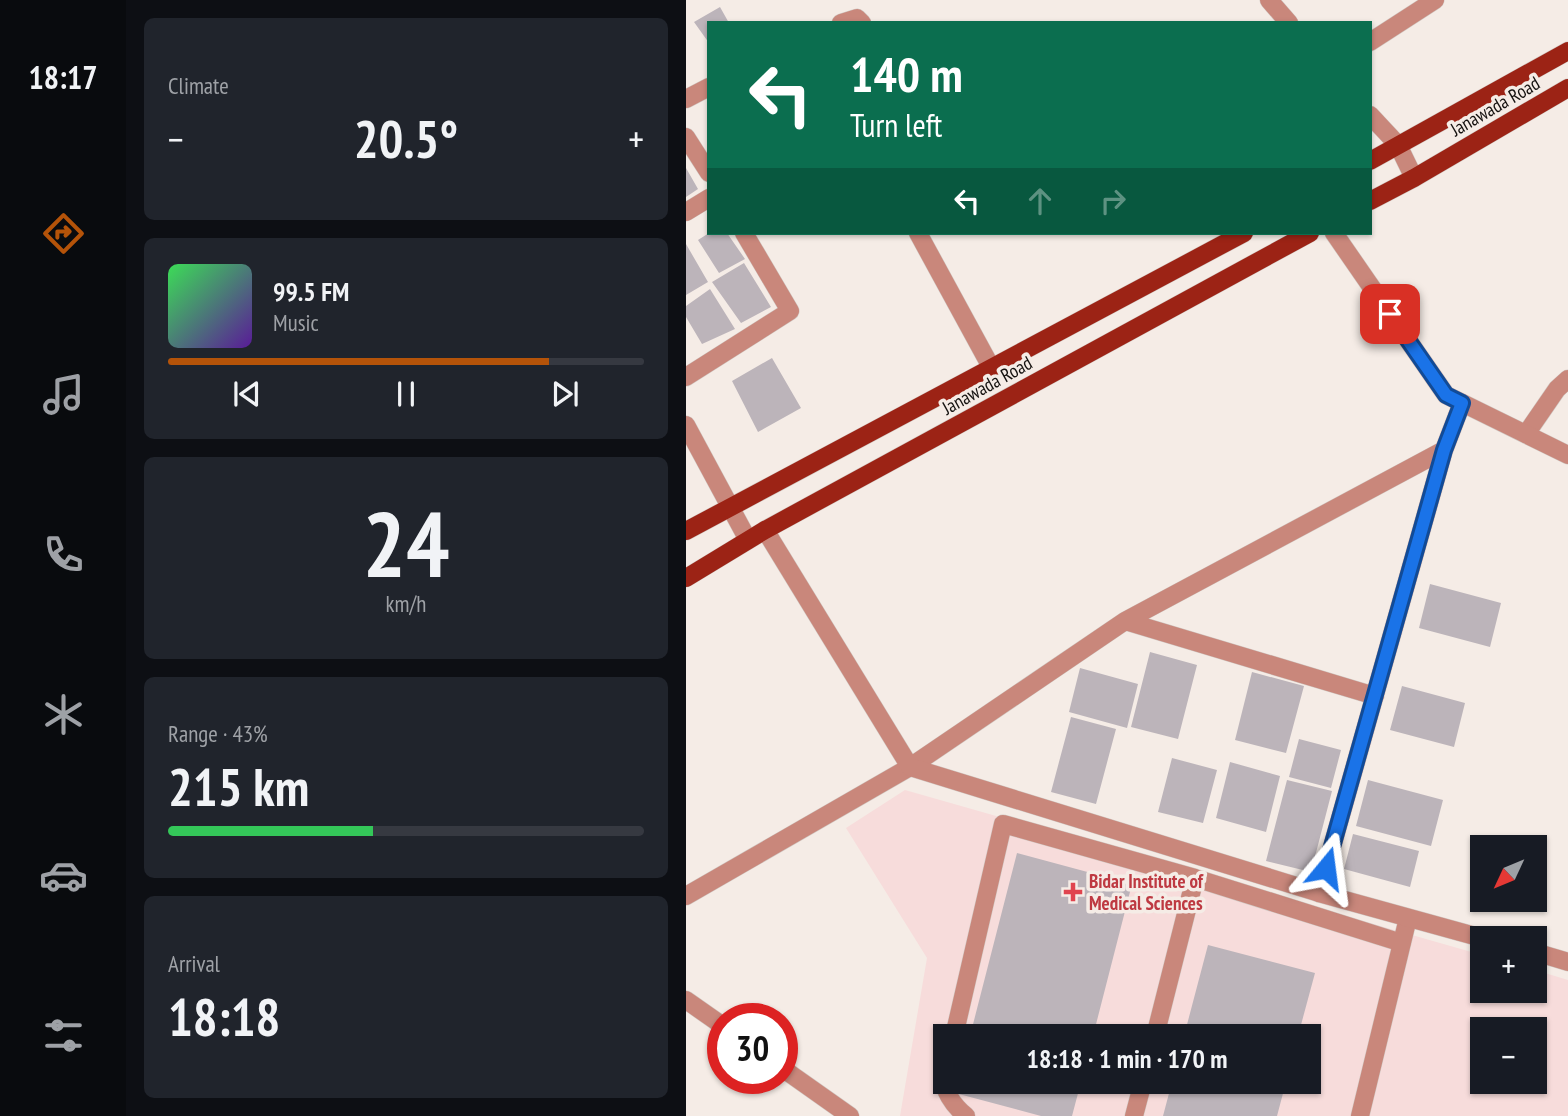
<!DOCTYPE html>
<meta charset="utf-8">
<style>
:root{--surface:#171b24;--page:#20242c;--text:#f1f3f6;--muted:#9ea1a6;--line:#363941;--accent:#b45309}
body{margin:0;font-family:"PT Sans Narrow",sans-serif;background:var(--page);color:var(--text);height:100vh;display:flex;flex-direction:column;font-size:26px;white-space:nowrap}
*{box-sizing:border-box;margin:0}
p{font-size:23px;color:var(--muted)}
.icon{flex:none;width:38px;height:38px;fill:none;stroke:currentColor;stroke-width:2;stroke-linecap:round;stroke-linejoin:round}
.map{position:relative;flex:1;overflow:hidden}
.details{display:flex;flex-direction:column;gap:18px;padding:18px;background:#0d0f14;width:560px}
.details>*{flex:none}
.guide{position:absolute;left:21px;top:21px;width:665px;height:214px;border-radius:0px;box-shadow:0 2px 5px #0004;background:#0b6e4f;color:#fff;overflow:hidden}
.needle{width:46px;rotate:226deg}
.fabs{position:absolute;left:784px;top:835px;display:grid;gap:14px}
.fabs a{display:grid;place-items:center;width:77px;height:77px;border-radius:0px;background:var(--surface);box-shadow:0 2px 5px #0004;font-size:35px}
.speed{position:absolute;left:21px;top:1003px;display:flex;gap:14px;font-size:35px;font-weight:700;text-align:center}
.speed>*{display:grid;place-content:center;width:91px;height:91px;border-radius:50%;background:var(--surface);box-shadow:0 2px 5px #0004;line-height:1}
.speed .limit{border:10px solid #d22;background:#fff;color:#111}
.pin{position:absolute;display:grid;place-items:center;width:60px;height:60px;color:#fff;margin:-30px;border-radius:14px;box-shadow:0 4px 10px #0006}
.me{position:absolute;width:77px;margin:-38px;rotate:16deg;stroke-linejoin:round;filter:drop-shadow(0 0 5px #0008)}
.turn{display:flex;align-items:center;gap:24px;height:147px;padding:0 28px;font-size:32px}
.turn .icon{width:91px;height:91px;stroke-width:2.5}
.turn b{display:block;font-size:49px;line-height:60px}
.lanes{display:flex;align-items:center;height:66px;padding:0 28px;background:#0003;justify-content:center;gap:35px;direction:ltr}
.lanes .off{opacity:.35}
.big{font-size:52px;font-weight:700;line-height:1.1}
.details .widget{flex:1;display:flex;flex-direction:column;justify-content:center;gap:10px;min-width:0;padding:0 24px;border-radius:10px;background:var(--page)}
.details .dial{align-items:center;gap:0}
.dial b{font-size:91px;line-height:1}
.song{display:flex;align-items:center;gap:21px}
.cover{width:84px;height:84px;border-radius:10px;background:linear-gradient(135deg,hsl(130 70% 55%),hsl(270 70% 35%))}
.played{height:7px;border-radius:4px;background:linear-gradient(90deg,var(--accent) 80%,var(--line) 80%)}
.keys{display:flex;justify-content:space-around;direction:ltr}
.heat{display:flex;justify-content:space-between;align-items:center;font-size:38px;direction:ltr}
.charge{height:10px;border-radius:5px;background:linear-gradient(90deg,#34c759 43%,var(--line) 0)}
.trip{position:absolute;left:247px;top:1024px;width:388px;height:70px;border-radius:0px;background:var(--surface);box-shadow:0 2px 5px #0004;font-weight:700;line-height:70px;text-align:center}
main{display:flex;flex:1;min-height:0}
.tabs{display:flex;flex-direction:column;width:126px;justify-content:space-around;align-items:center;background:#090b0e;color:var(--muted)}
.tabs .icon{width:49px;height:49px}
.tabs .selected{color:var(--accent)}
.tabs b{font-size:32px;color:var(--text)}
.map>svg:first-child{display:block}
</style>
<main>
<nav class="tabs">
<b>18:17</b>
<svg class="icon selected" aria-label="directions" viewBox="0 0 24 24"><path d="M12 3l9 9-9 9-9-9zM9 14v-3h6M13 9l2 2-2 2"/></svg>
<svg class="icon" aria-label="music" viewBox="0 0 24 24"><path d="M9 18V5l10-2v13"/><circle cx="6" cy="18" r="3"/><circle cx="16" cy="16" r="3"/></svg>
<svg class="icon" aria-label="phone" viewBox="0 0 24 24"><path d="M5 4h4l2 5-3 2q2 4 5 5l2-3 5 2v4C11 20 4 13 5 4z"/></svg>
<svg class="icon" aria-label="climate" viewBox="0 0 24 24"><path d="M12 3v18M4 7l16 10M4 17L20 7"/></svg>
<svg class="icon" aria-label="car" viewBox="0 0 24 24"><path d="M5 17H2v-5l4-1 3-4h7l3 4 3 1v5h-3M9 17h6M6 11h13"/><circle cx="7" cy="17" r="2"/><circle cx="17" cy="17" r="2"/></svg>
<svg class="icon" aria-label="filters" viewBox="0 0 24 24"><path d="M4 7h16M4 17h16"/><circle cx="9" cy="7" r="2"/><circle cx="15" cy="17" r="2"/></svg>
</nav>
<section class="details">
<div class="widget"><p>Climate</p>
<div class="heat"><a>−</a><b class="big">20.5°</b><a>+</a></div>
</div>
<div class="widget">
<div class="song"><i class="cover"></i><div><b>99.5 FM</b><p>Music</p></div></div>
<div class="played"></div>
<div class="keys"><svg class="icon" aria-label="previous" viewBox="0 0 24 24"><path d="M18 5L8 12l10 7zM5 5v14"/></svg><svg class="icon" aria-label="pause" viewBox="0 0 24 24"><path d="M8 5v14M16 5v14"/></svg><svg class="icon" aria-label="next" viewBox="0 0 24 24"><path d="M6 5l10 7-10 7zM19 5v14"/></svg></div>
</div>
<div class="widget dial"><b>24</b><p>km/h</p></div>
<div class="widget"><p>Range · 43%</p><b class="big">215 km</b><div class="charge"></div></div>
<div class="widget"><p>Arrival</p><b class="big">18:18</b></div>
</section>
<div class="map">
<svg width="882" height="1116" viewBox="0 0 882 1116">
<rect width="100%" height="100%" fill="#f5ece6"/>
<!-- education -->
<path fill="#f7dcdb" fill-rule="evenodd" d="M219,790L796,955V990H849V970L882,980V1116H214L241,958L160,828ZM796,1029H849V1082H796ZM259,1036H623V1082H259Z"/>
<!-- building -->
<path fill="#bcb4ba" d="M34,7L43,23H23V43L8,22Z
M0,168L12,189L0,197Z
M23,233H41L59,259L33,273L12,240Z
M0,244L22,282L0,295Z
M58,263L85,307L55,323L26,282Z
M24,289L49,329L16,344L0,317V306Z
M86,358L115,408L72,432L46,381Z
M744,584L815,603L804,647L733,628Z
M464,652L511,665L492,739L445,727Z
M394,668L452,684L441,728L383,712Z
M566,672L618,686L600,753L549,740Z
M716,686L779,703L768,747L704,730Z
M385,717L430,729L410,804L365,792Z
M613,739L655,750L645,788L603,777Z
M486,758L531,770L517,823L472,812Z
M544,762L594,776L580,832L530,818Z
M601,780L646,791L625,872L580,861Z
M682,780L757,800L745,846L670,826Z
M667,834L733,851L724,887L658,869Z
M331,853L446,884L407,1036H284Z
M522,945L629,973L612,1036H498Z
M272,1082H395L386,1116H355L269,1093Z
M486,1082H600L591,1116H477Z"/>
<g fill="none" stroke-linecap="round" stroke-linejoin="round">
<defs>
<path id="minor" d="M583,0L603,23
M155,23L171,18L176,23
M684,42L749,0
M0,99L23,87
M684,115L712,145L728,178
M0,137L23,173
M0,212L23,198
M232,233L305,367
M0,377L104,311L58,233
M0,425L62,540
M840,434L871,389L882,379
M439,621L689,696
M509,878L716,943
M633,893L758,450L776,403
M0,896L224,767L439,621L758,450
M0,1000L37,1026
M268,1036L317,824L509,878L469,1036
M96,1068L164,1116
M259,1073C255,1090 268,1106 280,1116
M448,1116L457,1082
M674,1116L722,918"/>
<path id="tertiary" d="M648,233L760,395L882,455
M79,530L224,767L633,893L796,938
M849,952L882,962"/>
<path id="primary" d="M684,161L882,51
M684,201L728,178L882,88
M0,531L558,233
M0,578L79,530L624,233"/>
</defs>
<!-- minor casing -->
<use href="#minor" stroke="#d1c9c4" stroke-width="19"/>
<!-- tertiary casing -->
<use href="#tertiary" stroke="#d1c9c4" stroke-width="19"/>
<!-- primary casing -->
<use href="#primary" stroke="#d1c9c4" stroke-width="19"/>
<!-- minor -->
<use href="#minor" stroke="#c9877b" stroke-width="18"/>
<!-- tertiary -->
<use href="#tertiary" stroke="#c9877b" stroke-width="18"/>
<!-- primary -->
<use href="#primary" stroke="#9c2315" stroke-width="18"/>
</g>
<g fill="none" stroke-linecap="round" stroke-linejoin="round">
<defs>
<path id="route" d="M640,868L758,450L776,403L760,395L704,314"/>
</defs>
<!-- route casing -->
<use href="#route" stroke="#114b97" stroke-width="18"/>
<!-- route -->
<use href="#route" stroke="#1a73e8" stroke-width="12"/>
</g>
<!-- markers -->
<path fill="#e0444e" stroke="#f5ece6" stroke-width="2.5" d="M383.5 881.5h7v7h7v7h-7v7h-7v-7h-7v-7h7z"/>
<g text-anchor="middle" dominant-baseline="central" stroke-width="7" stroke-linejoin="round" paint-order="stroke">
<!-- street labels -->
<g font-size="19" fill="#151210" stroke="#f5ece6">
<text transform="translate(809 106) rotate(-30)">Janawada Road</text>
<text transform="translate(301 385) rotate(-29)">Janawada Road</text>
</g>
<!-- health labels -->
<g font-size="19" font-weight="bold" fill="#be3a42" stroke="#f5ece6" text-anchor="start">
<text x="403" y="881">Bidar Institute of<tspan x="403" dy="22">Medical Sciences</tspan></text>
</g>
</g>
</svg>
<div class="fabs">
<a><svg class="needle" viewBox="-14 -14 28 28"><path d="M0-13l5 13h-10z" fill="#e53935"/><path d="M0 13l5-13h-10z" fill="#9ea1a6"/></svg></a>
<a>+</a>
<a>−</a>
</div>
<div class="speed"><div class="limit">30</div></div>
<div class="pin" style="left:704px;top:314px;background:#d93025"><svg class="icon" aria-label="arrive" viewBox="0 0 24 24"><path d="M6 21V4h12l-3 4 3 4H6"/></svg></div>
<svg class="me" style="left:640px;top:868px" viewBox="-20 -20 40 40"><path d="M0-17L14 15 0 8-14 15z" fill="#1a73e8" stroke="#fff" stroke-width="4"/></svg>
<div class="trip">18:18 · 1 min · 170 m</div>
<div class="guide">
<div class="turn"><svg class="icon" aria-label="left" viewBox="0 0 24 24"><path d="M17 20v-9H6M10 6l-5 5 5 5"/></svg><div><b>140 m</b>Turn left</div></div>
<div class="lanes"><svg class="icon" aria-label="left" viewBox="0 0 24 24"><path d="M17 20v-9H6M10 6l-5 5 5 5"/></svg><svg class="icon off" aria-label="ahead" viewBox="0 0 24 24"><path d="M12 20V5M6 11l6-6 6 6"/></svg><svg class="icon off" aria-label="right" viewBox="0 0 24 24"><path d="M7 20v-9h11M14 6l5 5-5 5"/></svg></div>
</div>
</div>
</main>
